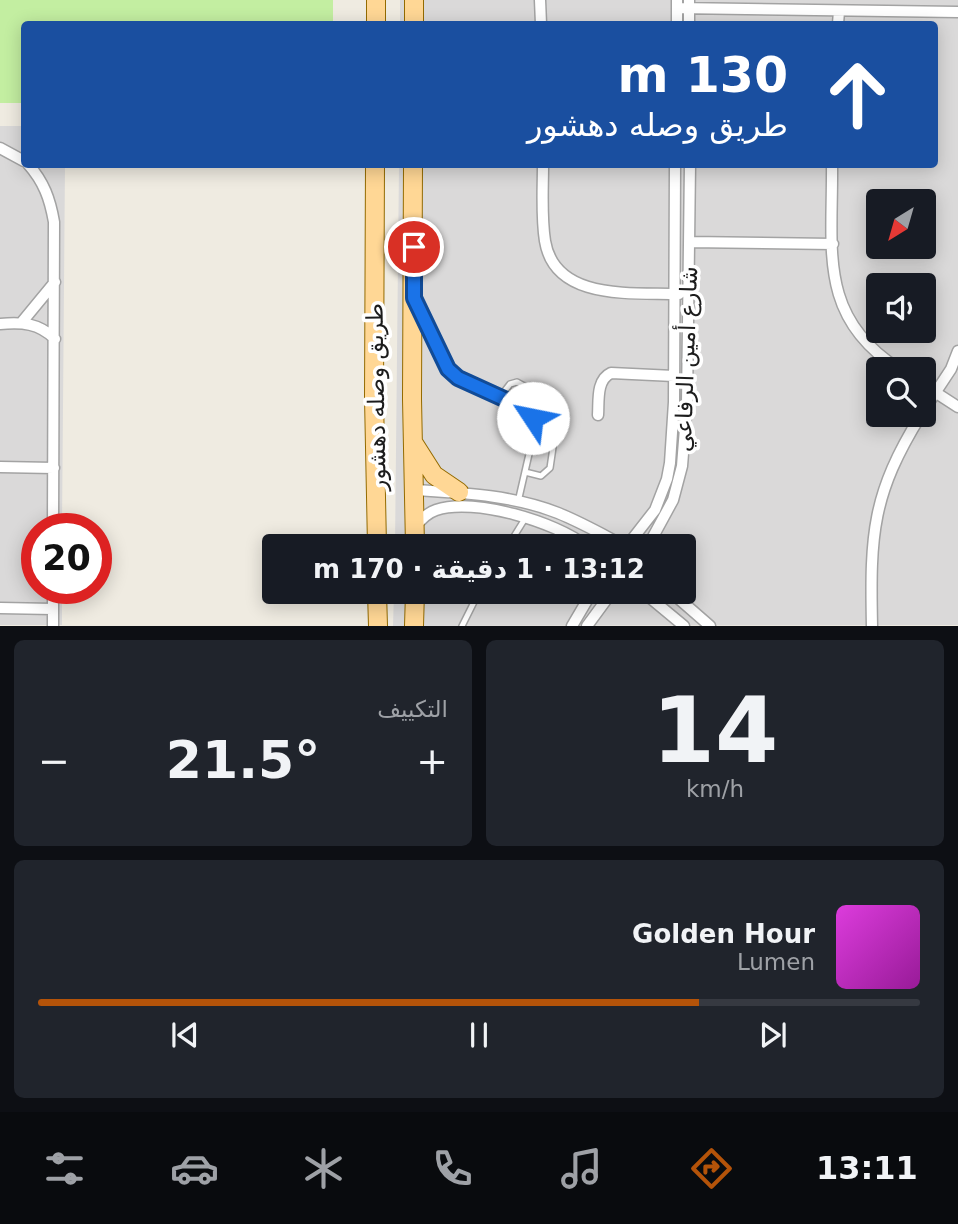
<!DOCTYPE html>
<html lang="ar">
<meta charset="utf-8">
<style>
:root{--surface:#171b24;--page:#20242c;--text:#f1f3f6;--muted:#9ea1a6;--line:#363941;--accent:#b45309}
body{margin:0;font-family:"DejaVu Sans",Vazirmatn,sans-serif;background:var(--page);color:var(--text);direction:rtl;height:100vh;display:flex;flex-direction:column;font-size:26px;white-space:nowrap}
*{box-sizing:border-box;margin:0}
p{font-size:23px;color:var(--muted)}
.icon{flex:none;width:38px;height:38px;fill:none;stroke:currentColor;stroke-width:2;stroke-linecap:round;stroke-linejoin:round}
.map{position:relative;height:626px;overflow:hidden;direction:ltr}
.details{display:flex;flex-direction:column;gap:14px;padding:14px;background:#0d0f14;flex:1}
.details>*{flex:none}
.guide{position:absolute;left:21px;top:21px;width:917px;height:147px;border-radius:7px;box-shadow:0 4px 18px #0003;direction:rtl;background:#1a4fa0;color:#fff;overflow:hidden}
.needle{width:46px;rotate:217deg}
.buttons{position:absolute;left:866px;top:189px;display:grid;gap:14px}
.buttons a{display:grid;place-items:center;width:70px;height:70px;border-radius:7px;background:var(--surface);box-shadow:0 4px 18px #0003;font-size:35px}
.speed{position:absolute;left:21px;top:513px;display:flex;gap:14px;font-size:35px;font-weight:700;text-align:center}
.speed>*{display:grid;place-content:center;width:91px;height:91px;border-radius:50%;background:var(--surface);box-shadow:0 4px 18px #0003;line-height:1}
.speed .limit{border:10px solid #d22;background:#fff;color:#111}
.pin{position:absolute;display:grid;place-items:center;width:60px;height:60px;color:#fff;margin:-30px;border:4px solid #fff;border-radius:50%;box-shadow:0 2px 7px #0007}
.me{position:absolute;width:77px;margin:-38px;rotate:304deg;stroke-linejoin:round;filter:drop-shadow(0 0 5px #0008)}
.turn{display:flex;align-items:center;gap:24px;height:147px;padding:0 35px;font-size:32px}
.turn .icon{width:91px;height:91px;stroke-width:2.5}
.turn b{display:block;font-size:49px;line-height:60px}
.big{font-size:52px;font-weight:700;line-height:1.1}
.details .card{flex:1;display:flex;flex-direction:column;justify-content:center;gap:10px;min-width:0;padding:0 24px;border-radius:10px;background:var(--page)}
.details .dial{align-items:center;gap:0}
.dial b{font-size:91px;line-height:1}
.song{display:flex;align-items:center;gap:21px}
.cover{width:84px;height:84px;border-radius:10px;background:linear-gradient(135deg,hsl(300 70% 55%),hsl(300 70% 35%))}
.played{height:7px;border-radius:4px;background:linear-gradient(90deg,var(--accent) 75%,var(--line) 75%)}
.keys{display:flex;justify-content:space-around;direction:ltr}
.heat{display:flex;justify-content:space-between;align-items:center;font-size:38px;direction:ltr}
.details .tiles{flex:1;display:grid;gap:14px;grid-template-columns:1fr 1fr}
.card:last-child{grid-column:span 2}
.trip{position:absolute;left:262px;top:534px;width:434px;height:70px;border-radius:7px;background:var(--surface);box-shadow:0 4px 18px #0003;font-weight:700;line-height:70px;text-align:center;direction:rtl}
.tab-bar{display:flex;height:112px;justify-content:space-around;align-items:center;background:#090b0e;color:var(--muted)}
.tab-bar .icon{width:49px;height:49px}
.tab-bar .current{color:var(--accent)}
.tab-bar b{font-size:32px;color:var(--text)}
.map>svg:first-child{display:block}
</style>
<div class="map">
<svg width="958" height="626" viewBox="0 0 958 626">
<rect width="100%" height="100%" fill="#efebe1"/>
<!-- residential -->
<path fill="#dad9d9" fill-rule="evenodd" d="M400,0H958V625L393,626L394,592H684V546H395L399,165L934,164V24H400ZM878,201H924V247H878ZM878,285H924V331H878ZM878,369H924V415H878Z
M0,126H24V164L65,165L62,528H37V588H62V625H0Z"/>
<!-- grass -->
<path fill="#c3eea1" d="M0,0H333V24H24V103H0Z"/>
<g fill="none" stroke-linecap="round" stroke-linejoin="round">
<defs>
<path id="service" d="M419,309L452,373L458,378L522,407L532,418L535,428L518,502
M500,397L510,384L517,382C532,390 553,402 557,420L550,468L541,476L525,472
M508,546L526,517
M462,626L479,592"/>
<path id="minor" d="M540,0L541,24
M689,0V24
M677,8L958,12
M677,24V0
M838,24L839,11
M0,148L24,161
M28,164C44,182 50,199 54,222L53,528
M543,164C543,189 541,216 545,241C555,302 634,292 679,294
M832,164C833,249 817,317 899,369
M690,242L833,244
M22,322L55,282
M0,324C22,322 39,323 55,339
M924,385L958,407
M924,410L951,369L958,351
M598,415C599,401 596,380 611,373L674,376
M0,467L54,468
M414,490C462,493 513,495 558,513C578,521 598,532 617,542
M415,527C421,519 427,513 436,510C474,497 556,522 586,546
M630,542L655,510L667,479L670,463L674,402L675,164
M648,546L673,500L682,466L687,403L690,164
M643,592L684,626
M671,592L710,626
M0,608L53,609
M53,626V588
M572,626L592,592
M587,626L612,592
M872,626C870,534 872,494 921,415"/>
<path id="primary" d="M376,0V24
M414,24V0
M375,164L374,398L377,546
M413,164L412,399L415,546
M413,442L434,475L459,492
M377,592L378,626
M414,626L415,592"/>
</defs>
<!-- service casing -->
<use href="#service" stroke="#a3a3a3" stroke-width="8"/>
<!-- minor casing -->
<use href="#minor" stroke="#a3a3a3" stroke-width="13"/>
<!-- primary casing -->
<use href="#primary" stroke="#946b00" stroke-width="20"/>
<!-- service -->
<use href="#service" stroke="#fff" stroke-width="5"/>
<!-- minor -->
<use href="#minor" stroke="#fff" stroke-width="10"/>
<!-- primary -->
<use href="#primary" stroke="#ffd795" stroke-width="18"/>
</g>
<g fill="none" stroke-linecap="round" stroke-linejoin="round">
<defs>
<path id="route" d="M414,247V298L448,369L458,378L522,407L533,418"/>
</defs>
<!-- route casing -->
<use href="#route" stroke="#114b97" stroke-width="18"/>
<!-- route -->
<use href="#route" stroke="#1a73e8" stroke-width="12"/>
</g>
<g text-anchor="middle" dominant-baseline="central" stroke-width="7" stroke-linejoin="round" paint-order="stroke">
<!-- street labels -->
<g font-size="23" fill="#1c1c1c" stroke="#fff">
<text transform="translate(686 359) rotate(-88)">شارع أمين الرفاعي</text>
<text transform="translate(376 397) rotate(-91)">طريق وصله دهشور</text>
</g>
</g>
</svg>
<div class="buttons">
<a><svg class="needle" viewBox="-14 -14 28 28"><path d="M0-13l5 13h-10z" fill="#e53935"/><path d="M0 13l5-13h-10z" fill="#9ea1a6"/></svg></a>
<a><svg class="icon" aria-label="sound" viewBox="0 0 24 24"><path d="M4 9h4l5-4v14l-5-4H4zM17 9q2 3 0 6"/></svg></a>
<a><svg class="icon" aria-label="search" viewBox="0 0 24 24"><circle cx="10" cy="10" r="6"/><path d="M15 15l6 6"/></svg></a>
</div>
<div class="speed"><div class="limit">20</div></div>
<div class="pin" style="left:414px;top:247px;background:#d93025"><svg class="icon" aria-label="arrive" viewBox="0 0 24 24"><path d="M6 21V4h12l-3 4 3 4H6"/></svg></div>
<svg class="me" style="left:533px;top:418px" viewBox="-20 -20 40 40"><circle r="19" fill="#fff"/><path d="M0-13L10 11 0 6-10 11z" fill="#1a73e8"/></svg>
<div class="trip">13:12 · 1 دقيقة · 170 m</div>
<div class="guide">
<div class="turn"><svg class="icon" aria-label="ahead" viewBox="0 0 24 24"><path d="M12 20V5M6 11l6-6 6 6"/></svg><div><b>130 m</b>طريق وصله دهشور</div></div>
</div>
</div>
<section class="details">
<div class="tiles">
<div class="card dial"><b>14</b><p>km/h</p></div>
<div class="card"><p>التكييف</p>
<div class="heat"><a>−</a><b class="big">21.5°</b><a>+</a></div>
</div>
<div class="card">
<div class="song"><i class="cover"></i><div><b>Golden Hour</b><p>Lumen</p></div></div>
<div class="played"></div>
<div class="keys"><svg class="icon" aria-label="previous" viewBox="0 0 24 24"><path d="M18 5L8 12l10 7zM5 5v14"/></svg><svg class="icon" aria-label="pause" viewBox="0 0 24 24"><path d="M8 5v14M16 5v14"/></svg><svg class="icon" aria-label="next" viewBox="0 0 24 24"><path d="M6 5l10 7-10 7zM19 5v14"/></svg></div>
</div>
</div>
</section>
<nav class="tab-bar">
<b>13:11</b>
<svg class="icon current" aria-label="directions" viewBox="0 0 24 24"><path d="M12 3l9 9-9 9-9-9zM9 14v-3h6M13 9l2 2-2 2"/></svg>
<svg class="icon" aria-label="music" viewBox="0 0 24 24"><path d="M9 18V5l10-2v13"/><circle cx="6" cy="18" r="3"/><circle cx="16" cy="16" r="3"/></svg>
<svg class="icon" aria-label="phone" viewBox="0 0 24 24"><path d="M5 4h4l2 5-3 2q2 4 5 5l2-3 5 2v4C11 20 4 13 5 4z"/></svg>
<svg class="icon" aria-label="climate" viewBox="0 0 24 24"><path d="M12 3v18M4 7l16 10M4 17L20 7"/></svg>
<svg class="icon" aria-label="car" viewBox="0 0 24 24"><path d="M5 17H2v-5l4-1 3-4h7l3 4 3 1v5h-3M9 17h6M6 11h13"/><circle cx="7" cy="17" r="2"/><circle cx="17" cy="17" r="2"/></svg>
<svg class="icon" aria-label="filters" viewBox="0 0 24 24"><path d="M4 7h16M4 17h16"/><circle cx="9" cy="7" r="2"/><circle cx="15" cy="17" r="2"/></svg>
</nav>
